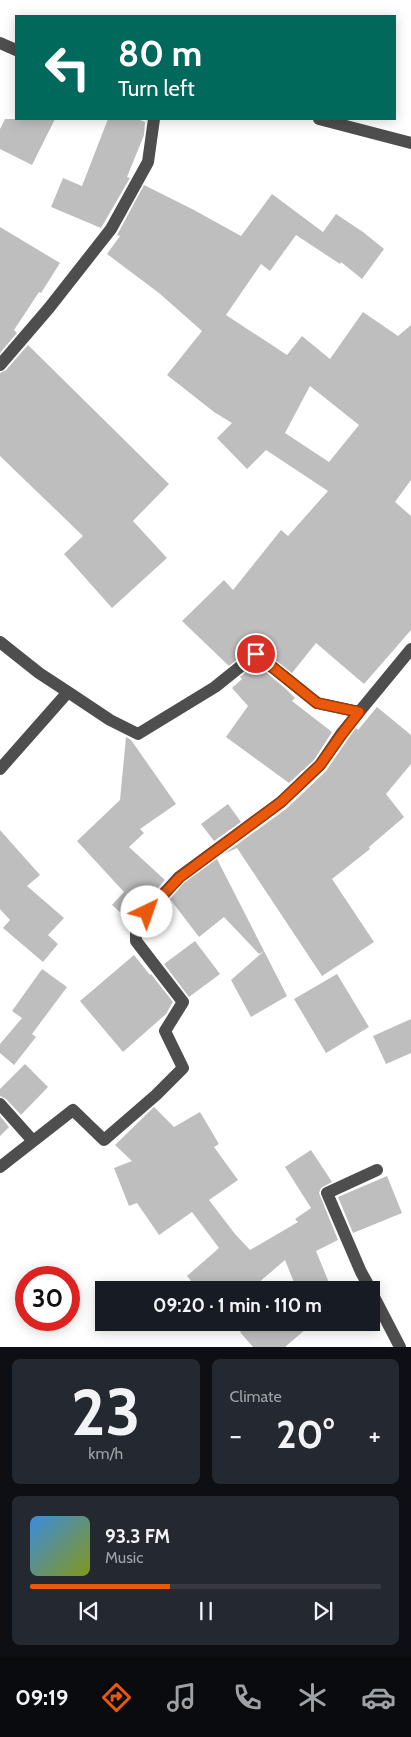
<!DOCTYPE html>
<meta charset="utf-8">
<style>
:root{--surface:#171b24;--page:#242831;--text:#f1f3f6;--muted:#9ea1a6;--line:#363941;--accent:#ea580c}
body{margin:0;font-family:Cabin,sans-serif;background:var(--page);color:var(--text);height:100vh;display:flex;flex-direction:column;font-size:19px;white-space:nowrap}
*{box-sizing:border-box;margin:0}
p{font-size:16px;color:var(--muted)}
.icon{flex:none;width:28px;height:28px;fill:none;stroke:currentColor;stroke-width:2;stroke-linecap:round;stroke-linejoin:round}
.map{position:relative;height:1347px;overflow:hidden}
.drawer{display:flex;flex-direction:column;gap:12px;padding:12px;background:#0d0f14;flex:1}
.drawer>*{flex:none}
.hud{position:absolute;left:15px;top:15px;width:381px;height:105px;border-radius:0px;box-shadow:0 2px 12px #0003;background:#00695c;color:#fff;overflow:hidden}
.speed{position:absolute;left:15px;top:1266px;display:flex;gap:10px;font-size:25px;font-weight:700;text-align:center}
.speed>*{display:grid;place-content:center;width:65px;height:65px;border-radius:50%;background:var(--surface);box-shadow:0 2px 12px #0003;line-height:1}
.speed .limit{border:8px solid #d22;background:#fff;color:#111}
.pin{position:absolute;display:grid;place-items:center;width:42px;height:42px;color:#fff;margin:-21px;border:2px solid #fff;border-radius:50%;box-shadow:0 1px 5px #0007}
.me{position:absolute;width:55px;margin:-28px;rotate:42deg;stroke-linejoin:round;filter:drop-shadow(0 0 4px #0008)}
.turn{display:flex;align-items:center;gap:18px;height:105px;padding:0 20px;font-size:22px}
.turn .icon{width:65px;height:65px;stroke-width:2.5}
.turn b{display:block;font-size:35px;line-height:42px}
.big{font-size:38px;font-weight:800;line-height:1.1}
.drawer .tile{flex:1;display:flex;flex-direction:column;justify-content:center;gap:8px;min-width:0;padding:0 18px;border-radius:8px;background:var(--page)}
.drawer .dial{align-items:center;gap:0}
.dial b{font-size:65px;line-height:1}
.song{display:flex;align-items:center;gap:15px}
.cover{width:60px;height:60px;border-radius:8px;background:linear-gradient(135deg,hsl(210 70% 55%),hsl(70 70% 35%))}
.played{height:5px;border-radius:2px;background:linear-gradient(90deg,var(--accent) 40%,var(--line) 40%)}
.keys{display:flex;justify-content:space-around;direction:ltr}
.heat{display:flex;justify-content:space-between;align-items:center;font-size:28px;direction:ltr}
.drawer .tiles{flex:1;display:grid;gap:12px;grid-template-columns:1fr 1fr}
.tile:last-child{grid-column:span 2}
.trip{position:absolute;left:95px;top:1281px;width:285px;height:50px;border-radius:0px;background:var(--surface);box-shadow:0 2px 12px #0003;font-weight:800;line-height:50px;text-align:center}
.menu{display:flex;height:80px;justify-content:space-around;align-items:center;background:#090b0e;color:var(--muted)}
.menu .icon{width:35px;height:35px}
.menu .selected{color:var(--accent)}
.menu b{font-size:22px;color:var(--text)}
.map>svg:first-child{display:block}
</style>
<div class="map">
<svg width="411" height="1347" viewBox="0 0 411 1347">
<rect width="100%" height="100%" fill="#fff"/>
<!-- building -->
<path fill="#bebebe" fill-rule="evenodd" d="M5,119H55L32,165L0,149V129Z
M108,119H137L145,122L144,135L127,177L130,178L101,228L51,207L63,178L82,186Z
M144,185L194,210L241,236L272,194L323,232L336,214L363,232L384,249L362,279L341,262L340,264L296,235L270,271L261,264L226,315L287,355L302,336L330,359L363,312L398,336L411,325V480L395,502L411,516V630L364,684L316,643L292,673L257,646L251,648L229,666L182,621L224,580L233,590L281,530L288,536L328,491L266,450L247,469L217,438L232,423L214,412L167,375L202,331L159,293L107,254L120,236L117,235ZM310,386L359,425L329,462L285,433Z
M0,227L60,263L41,293L39,292L14,330L17,333L0,353Z
M28,345L169,484L133,521L167,558L112,608L64,554L83,536L0,456V373L6,370Z
M256,664L286,689L295,698L292,701L332,732L314,760L289,783L226,737L248,706L232,688L242,679L240,677Z
M377,707L411,735V764L386,794L404,817L369,847L370,849L332,879L374,942L322,976L237,848L224,854L286,809L303,793L326,771L348,739L356,728L358,730Z
M126,737L131,740L176,804L140,829L144,833L129,847L165,880L129,920L112,905L124,892L77,841L120,800Z
M228,804L241,822L214,841L201,824Z
M0,830L40,875L27,886L64,918L48,935L58,944L43,962L3,928L10,920L0,909Z
M217,859L287,996L251,1017L231,980L264,951L259,954L224,917L199,937L170,899L184,883Z
M195,941L220,974L189,997L164,964Z
M134,955L150,975L151,974L173,1002L166,1014L123,1052L80,1001Z
M42,969L67,987L32,1034L36,1037L14,1065L0,1053V1044L22,1018L12,1011Z
M337,974L369,1027L326,1053L294,999Z
M411,1019V1053L386,1064L373,1036Z
M25,1064L48,1087L21,1115L6,1099L0,1096V1089Z
M154,1107L174,1127L200,1112L219,1144L214,1147L238,1180L209,1200L235,1234L250,1250L298,1222L295,1219L311,1208L285,1167L311,1150L332,1182L321,1188L319,1193L338,1240L316,1251L332,1290H297L285,1260L250,1290H199L187,1276L219,1248L192,1212L159,1235L137,1203L129,1206L114,1168L132,1161L115,1145Z
M0,1116L9,1127L0,1136Z
M387,1176L402,1213L353,1233L338,1197Z
M251,1322H314L285,1347H253L240,1332Z"/>
<g fill="none" stroke-linecap="round" stroke-linejoin="round">
<!-- minor -->
<path stroke="#4e4e4e" stroke-width="12" d="M0,43L16,50
M319,119L411,143
M0,365L49,308L111,229L148,162L154,119
M0,642L39,673L68,692
M0,769L68,692L110,720L138,734L215,687L256,654L317,703L359,712
M0,1104L33,1141
M0,1167L73,1110L104,1140L156,1095L183,1068L165,1031L183,1002L136,941V924L179,877L281,802L320,765L341,734L411,649
M371,1290L361,1272L327,1193L377,1170
M371,1291L400,1347"/>
</g>
<g fill="none" stroke-linecap="round" stroke-linejoin="round">
<defs>
<path id="route" d="M147,912L180,877L281,802L320,765L342,734L359,712L317,703L256,654"/>
</defs>
<!-- route casing -->
<use href="#route" stroke="#983908" stroke-width="12"/>
<!-- route -->
<use href="#route" stroke="#ea580c" stroke-width="9"/>
</g>
</svg>
<div class="speed"><div class="limit">30</div></div>
<div class="pin" style="left:256px;top:654px;background:#d93025"><svg class="icon" aria-label="arrive" viewBox="0 0 24 24"><path d="M6 21V4h12l-3 4 3 4H6"/></svg></div>
<svg class="me" style="left:147px;top:912px" viewBox="-20 -20 40 40"><circle r="19" fill="#fff"/><path d="M0-13L10 11 0 6-10 11z" fill="#ea580c"/></svg>
<div class="trip">09:20 · 1 min · 110 m</div>
<div class="hud">
<div class="turn"><svg class="icon" aria-label="left" viewBox="0 0 24 24"><path d="M17 20v-9H6M10 6l-5 5 5 5"/></svg><div><b>80 m</b>Turn left</div></div>
</div>
</div>
<section class="drawer">
<div class="tiles">
<div class="tile dial"><b>23</b><p>km/h</p></div>
<div class="tile"><p>Climate</p>
<div class="heat"><a>−</a><b class="big">20°</b><a>+</a></div>
</div>
<div class="tile">
<div class="song"><i class="cover"></i><div><b>93.3 FM</b><p>Music</p></div></div>
<div class="played"></div>
<div class="keys"><svg class="icon" aria-label="previous" viewBox="0 0 24 24"><path d="M18 5L8 12l10 7zM5 5v14"/></svg><svg class="icon" aria-label="pause" viewBox="0 0 24 24"><path d="M8 5v14M16 5v14"/></svg><svg class="icon" aria-label="next" viewBox="0 0 24 24"><path d="M6 5l10 7-10 7zM19 5v14"/></svg></div>
</div>
</div>
</section>
<nav class="menu">
<b>09:19</b>
<svg class="icon selected" aria-label="directions" viewBox="0 0 24 24"><path d="M12 3l9 9-9 9-9-9zM9 14v-3h6M13 9l2 2-2 2"/></svg>
<svg class="icon" aria-label="music" viewBox="0 0 24 24"><path d="M9 18V5l10-2v13"/><circle cx="6" cy="18" r="3"/><circle cx="16" cy="16" r="3"/></svg>
<svg class="icon" aria-label="phone" viewBox="0 0 24 24"><path d="M5 4h4l2 5-3 2q2 4 5 5l2-3 5 2v4C11 20 4 13 5 4z"/></svg>
<svg class="icon" aria-label="climate" viewBox="0 0 24 24"><path d="M12 3v18M4 7l16 10M4 17L20 7"/></svg>
<svg class="icon" aria-label="car" viewBox="0 0 24 24"><path d="M5 17H2v-5l4-1 3-4h7l3 4 3 1v5h-3M9 17h6M6 11h13"/><circle cx="7" cy="17" r="2"/><circle cx="17" cy="17" r="2"/></svg>
</nav>
